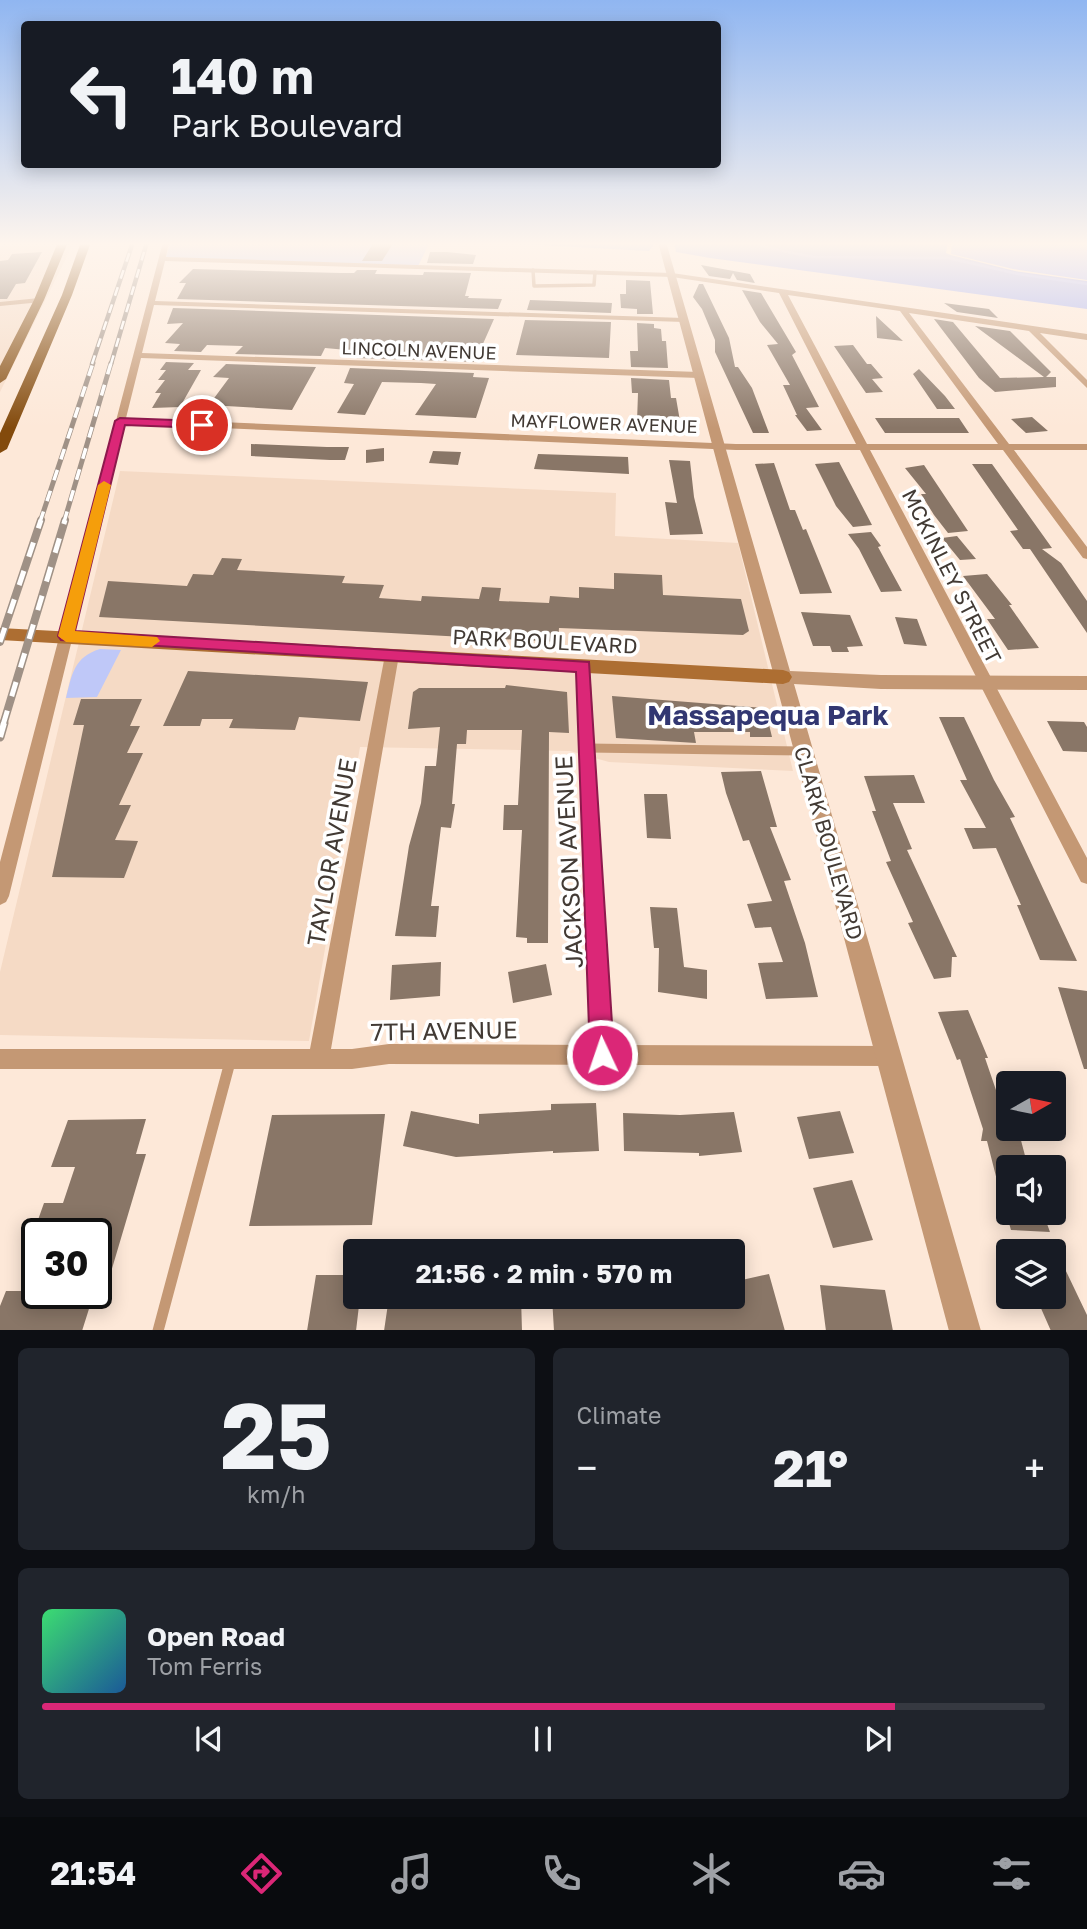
<!DOCTYPE html>
<meta charset="utf-8">
<style>
:root{--surface:#171b24;--page:#20242c;--text:#f1f3f6;--muted:#9ea1a6;--line:#363941;--accent:#db2777}
body{margin:0;font-family:"Golos Text",sans-serif;background:var(--page);color:var(--text);height:100vh;display:flex;flex-direction:column;font-size:26px;white-space:nowrap}
*{box-sizing:border-box;margin:0}
p{font-size:23px;color:var(--muted)}
.icon{flex:none;width:38px;height:38px;fill:none;stroke:currentColor;stroke-width:2;stroke-linecap:round;stroke-linejoin:round}
.map{position:relative;height:1330px;overflow:hidden}
.side{display:flex;flex-direction:column;gap:18px;padding:18px;background:#0d0f14;flex:1}
.side>*{flex:none}
.hud{position:absolute;left:21px;top:21px;width:700px;height:147px;border-radius:7px;box-shadow:0 4px 18px #0003;background:#171b24;color:var(--text);overflow:hidden}
.needle{width:46px;rotate:81deg}
.fabs{position:absolute;left:996px;top:1071px;display:grid;gap:14px}
.fabs a{display:grid;place-items:center;width:70px;height:70px;border-radius:7px;background:var(--surface);box-shadow:0 4px 18px #0003;font-size:35px}
.speed{position:absolute;left:21px;top:1218px;display:flex;gap:14px;font-size:35px;font-weight:700;text-align:center}
.speed>*{display:grid;place-content:center;width:91px;height:91px;border-radius:50%;background:var(--surface);box-shadow:0 4px 18px #0003;line-height:1}
.speed .limit{border:4px solid #111;border-radius:10px;background:#fff;color:#111}
.pin{position:absolute;display:grid;place-items:center;width:60px;height:60px;color:#fff;margin:-30px;border:4px solid #fff;border-radius:50%;box-shadow:0 2px 7px #0007}
.me{position:absolute;width:77px;margin:-38px;rotate:357deg;stroke-linejoin:round;filter:drop-shadow(0 0 5px #0008)}
.turn{display:flex;align-items:center;gap:24px;height:147px;padding:0 35px;font-size:32px}
.turn .icon{width:91px;height:91px;stroke-width:2.5}
.turn b{display:block;font-size:49px;line-height:60px}
.big{font-size:52px;font-weight:700;line-height:1.1}
.side .tile{flex:1;display:flex;flex-direction:column;justify-content:center;gap:10px;min-width:0;padding:0 24px;border-radius:10px;background:var(--page)}
.side .dial{align-items:center;gap:0}
.dial b{font-size:91px;line-height:1}
.song{display:flex;align-items:center;gap:21px}
.cover{width:84px;height:84px;border-radius:10px;background:linear-gradient(135deg,hsl(140 70% 55%),hsl(210 70% 35%))}
.played{height:7px;border-radius:4px;background:linear-gradient(90deg,var(--accent) 85%,var(--line) 85%)}
.keys{display:flex;justify-content:space-around;direction:ltr}
.heat{display:flex;justify-content:space-between;align-items:center;font-size:38px;direction:ltr}
.side .tiles{flex:1;display:grid;gap:18px;grid-template-columns:1fr 1fr}
.tile:last-child{grid-column:span 2}
.trip{position:absolute;left:343px;top:1239px;width:402px;height:70px;border-radius:7px;background:var(--surface);box-shadow:0 4px 18px #0003;font-weight:700;line-height:70px;text-align:center}
.tab-bar{display:flex;height:112px;justify-content:space-around;align-items:center;background:#090b0e;color:var(--muted)}
.tab-bar .icon{width:49px;height:49px}
.tab-bar .on{color:var(--accent)}
.tab-bar b{font-size:32px;color:var(--text)}
.map>svg:first-child{display:block}
</style>
<div class="map">
<svg width="1087" height="1331" viewBox="0 0 1087 1331">
<rect width="100%" height="100%" fill="#fde8d8"/>
<!-- built -->
<path fill="#f5dac5" d="M4,242H74L0,392V249Z
M120,471L616,493L615,536L738,543L793,771L609,762L570,751L360,747L309,1041L0,1035V972Z"/>
<!-- green -->
<path fill="#bfc8f8" d="M170,242H430L418,266L166,258Z
M100,649L121,650L97,697L66,698C72,674 74,657 100,649Z"/>
<!-- forest -->
<path fill="#a2adf4" d="M482,242H653L654,244L649,251Z
M674,242H948L946,253L951,255L1015,271L1087,281V309L710,258L676,252Z"/>
<!-- water -->
<path fill="#acb8ff" d="M952,242H1087V280L1013,269L951,254Z"/>
<g fill="none" stroke-linecap="round" stroke-linejoin="round">
<!-- stream -->
<path stroke="#acb8ff" stroke-width="2.5" d="M753,242L768,248L813,257L948,258L1018,274L1087,284"/>
</g>
<!-- building -->
<path fill="#897667" d="M374,242H394L382,261H362Z
M42,252L25,283L16,284L7,299H0V261L8,260L12,254Z
M430,252H447L476,255L473,264L427,263Z
M701,265L750,274L755,283L737,280L733,273L730,279L709,276Z
M193,269L341,273H354L357,270H377L375,274L423,275L424,272L471,273L465,296H469L468,298L502,299L498,309L177,299L186,283H179Z
M626,280L650,281L653,314H637V309L621,308L620,294H626Z
M699,284H703L729,338L735,367H738L752,388L769,433H753L715,352V340L702,309L693,297Z
M742,290L761,293L796,352L792,355L819,407L806,408L822,430L807,431L795,415H797L783,385H790L767,345L778,344L760,322Z
M530,300L612,303L611,313L527,310Z
M944,303L989,309L998,318L957,312Z
M173,308L494,319L478,355L474,354V362L355,358L358,351L325,348L321,356L235,354L243,346L207,345L201,352L174,351L180,344L165,343L183,323L167,324Z
M876,316L903,341L877,338Z
M934,319L953,322L1000,378L1044,377L975,326L1010,331L1051,372L1046,377H1056V387L995,392L979,378Z
M525,320L611,322L609,358L516,355Z
M637,323L654,324V328L661,329L662,341H666L668,368L631,367L630,351H638Z
M853,345L867,364H871L883,378L872,379L883,392L866,393L834,346Z
M166,362L194,363L188,370H201L180,407L152,408L161,393H155L165,380H158L166,370H160Z
M226,364L316,367L292,410L209,405L229,378L213,377Z
M350,368L474,373L473,377L489,378L476,418L415,415L436,384L421,383L382,382L365,415L337,413L354,384L344,383Z
M919,369L945,396L955,409H937L913,374Z
M631,378L669,380L671,398H676L681,427L637,422L638,393H632Z
M1032,417L1048,431L1026,433L1011,419Z
M875,418H959L969,433H885Z
M251,444L327,447H349L345,460H330L251,456Z
M384,448V461L366,463V450Z
M433,451L461,452L458,465L429,463Z
M538,454L628,457L629,474L534,469Z
M669,460L690,461L694,497L703,534L670,535L665,502L677,503Z
M839,462L872,525L853,527L836,506L815,464Z
M774,463L790,510H795L803,530L806,529L832,593L800,594L755,464Z
M972,464H992L1052,548L1042,549L1061,563L1087,601V633L1030,549H1023L1010,531L1018,530Z
M924,465L968,531L948,533L934,515L921,494H926L905,468Z
M871,532L881,546L878,547L902,591L881,592L859,549L848,534Z
M957,536L976,559L960,560L942,538Z
M222,558L242,559L237,570L345,576L342,583L384,585L379,598L421,601L422,596L479,599L482,587L501,588L499,601L549,603L550,596L579,598V587L614,589V573L662,575L663,595L741,599L749,631L743,635L559,628L558,642L99,617L108,581L187,586L193,574L213,575Z
M987,574L1012,605H1009L1039,648L1008,650L987,619H995L963,576Z
M801,612L850,615L863,646L847,647L849,652H832L830,646H813Z
M895,617L917,619L927,646L904,644Z
M188,671L310,678L368,682L360,721L299,717L295,730L229,728L233,719H202L200,726H163Z
M506,685L567,692L569,733L549,732L548,943H527V938L516,937L522,830H503L504,805H518L522,730H467L466,744H457L452,804H455L451,828L441,827L431,906H439L436,937L395,936L409,846L421,803L425,766H436L440,727L408,729L413,692L419,688H505Z
M612,696L765,708L772,737H750V732H694L696,743L616,738Z
M81,699H142L130,726H140L127,753H143L119,805H131L115,840L138,841L124,878L52,877L84,725H73Z
M939,717H964L994,780L1015,817L1010,818L1077,961L1040,960L1017,905H1021L996,848L973,849L964,828H986L960,780H967Z
M1047,721L1084,722L1087,727V752L1063,751Z
M761,771L777,827H770L791,880L784,881L805,943L818,997L766,999L758,963L783,962L771,927L755,928L747,904L772,901L749,840L743,841L726,793L721,772Z
M914,775L925,803H893L912,849L907,850L957,957H952L951,977L934,979L908,923L913,922L886,862L891,861L872,811H876L864,776Z
M644,794H667L671,839L647,838Z
M650,907L677,908L684,967L707,970V999L658,992L659,948H654Z
M441,962L440,996L390,1000L392,965Z
M546,964L552,995L513,1003L508,972Z
M1058,987L1087,991V1069H1084Z
M968,1010L988,1058H985L997,1093H1005L1008,1101V1129H1018L1028,1167H1008V1208H1004L987,1141H981L983,1129L960,1059L957,1060L938,1012Z
M596,1103L599,1151L553,1153V1151L456,1157L403,1146L411,1111L479,1124V1114L551,1110V1104Z
M840,1111L854,1153L809,1159L797,1117Z
M734,1112L742,1152L699,1156V1153L624,1151L623,1113L680,1115Z
M385,1114L372,1225L249,1226L272,1115Z
M146,1119L136,1154H146L100,1309L96,1308V1234H33L44,1203H63L75,1167H51L68,1120Z
M852,1180L873,1240L833,1248L813,1188Z
M1006,1213H1043L1050,1232L1011,1230Z
M1054,1246L1087,1315V1331H1051L1036,1297H1054Z
M769,1274L785,1331H554L552,1297H614L615,1305L655,1297H733V1282Z
M316,1275H355V1297H360L356,1331H307Z
M820,1285L885,1290L893,1331H826Z
M6,1291H37V1293H94L82,1331H0V1306Z
M389,1297H450V1299L521,1297L522,1331H384Z"/>
<g fill="none" stroke-linecap="round" stroke-linejoin="round">
<!-- service-far2 -->
<path stroke="#c49874" stroke-width="3.5" d="M533,270L534,286L594,285L595,272"/>
<!-- service-far1 -->
<path stroke="#c49874" stroke-width="9" d="M588,748L803,751"/>
<!-- service -->
<path stroke="#c49874" stroke-width="11" d="M158,1331L230,1062"/>
<!-- minor -->
<path fill="#c49874" fill-rule="evenodd" d="M163,242H169L166,257L672,273L1087,334V340L1040,333L1087,380V388L1029,331L909,313L1009,444H1087V450H1014L1087,547V559L1083,558L1003,450H870L1087,858V884L1081,882L860,450H736L125,424L9,896L6,902L0,905V862ZM165,261L672,277L779,293L856,444H736L126,418L141,358L699,378L704,375L699,372L142,353L154,305L684,322L688,320L684,318L155,301ZM788,295L900,311L998,444H867Z
M39,298H42V302L0,306V302Z
M392,650L399,655L331,1049H352L389,1044L591,1045L576,666L583,661L590,666L612,1045L888,1046L895,1049L898,1056L895,1063L888,1066L389,1064L352,1069H0V1049H310L385,655Z"/>
<!-- tertiary -->
<path fill="#c49874" fill-rule="evenodd" d="M658,242H666L790,671L881,675L1087,676V690L881,689L794,684L981,1331H949Z"/>
<!-- secondary -->
<path fill="#ad6e32" fill-rule="evenodd" d="M0,628L783,670L789,672L792,677L789,682L783,684L0,640Z"/>
<!-- trunk -->
<path fill="#834a0c" fill-rule="evenodd" d="M58,242H68L44,300L6,379L0,383V366L34,300Z
M81,242H91L72,295L7,449L0,453V433L62,295Z"/>
<defs>
<path id="rail-far3" d="M92,364L133,242
M111,364L147,242"/>
<path id="rail-far2" d="M40,522L93,363
M64,522L111,363"/>
<path id="rail-far1" d="M0,642L41,520
M3,725L65,520"/>
<path id="rail" d="M0,737L4,723"/>
</defs>
<!-- rail-far3 casing -->
<use href="#rail-far3" stroke="#9f9186" stroke-width="4.5"/>
<!-- rail-far2 casing -->
<use href="#rail-far2" stroke="#9f9186" stroke-width="5"/>
<!-- rail-far1 casing -->
<use href="#rail-far1" stroke="#9f9186" stroke-width="8"/>
<!-- rail casing -->
<use href="#rail" stroke="#9f9186" stroke-width="9"/>
<!-- rail-far3 -->
<use href="#rail-far3" stroke="#fff" stroke-width="2.5" stroke-dasharray="9" stroke-linecap="butt"/>
<!-- rail-far2 -->
<use href="#rail-far2" stroke="#fff" stroke-width="3.5" stroke-dasharray="11" stroke-linecap="butt"/>
<!-- rail-far1 -->
<use href="#rail-far1" stroke="#fff" stroke-width="5" stroke-dasharray="15" stroke-linecap="butt"/>
<!-- rail -->
<use href="#rail" stroke="#fff" stroke-width="6" stroke-dasharray="19" stroke-linecap="butt"/>
</g>
<!-- sky -->
<linearGradient id="sky" x2="0" y2="1"><stop stop-color="#90b6f1"/><stop offset="0.57" stop-color="#fef5ed"/><stop offset="1" stop-color="#fef5ed" stop-opacity="0"/></linearGradient>
<rect width="1087" height="428" fill="url(#sky)"/>
<!-- route -->
<path fill="#db2777" stroke="#8e194d" stroke-width="2" d="M120,418L202,421L208,425L202,428L125,425L75,631L589,662L614,1055L610,1064L602,1067L594,1064L590,1055L576,672L61,640L58,636L115,421Z"/>
<!-- slow -->
<path fill="#f59e0b" d="M104,481L111,485L75,631L157,637L160,641L152,647L66,642L58,636L98,485Z"/>
<g text-anchor="middle" dominant-baseline="central" stroke-width="7" stroke-linejoin="round" paint-order="stroke">
<!-- far-street labels -->
<g font-size="18" fill="#423a34" stroke="#fff">
<text transform="translate(419 350) rotate(2)">LINCOLN AVENUE</text>
<text transform="translate(604 423) rotate(2)">MAYFLOWER AVENUE</text>
</g>
<!-- street labels -->
<g font-size="21" fill="#423a34" stroke="#fff">
<text transform="translate(952 576) rotate(63)">MCKINLEY STREET</text>
<text transform="translate(545 641) rotate(3)">PARK BOULEVARD</text>
<text transform="translate(829 843) rotate(74)">CLARK BOULEVARD</text>
</g>
<!-- near-street labels -->
<g font-size="24" fill="#423a34" stroke="#fff">
<text transform="translate(331 852) rotate(-80)">TAYLOR AVENUE</text>
<text transform="translate(568 862) rotate(-93)">JACKSON AVENUE</text>
<text transform="translate(444 1030) rotate(-1)">7TH AVENUE</text>
</g>
<!-- district labels -->
<g font-size="28" font-weight="bold" fill="#323772" stroke="#fff">
<text x="768" y="714">Massapequa Park</text>
</g>
</g>
</svg>
<div class="fabs">
<a><svg class="needle" viewBox="-14 -14 28 28"><path d="M0-13l5 13h-10z" fill="#e53935"/><path d="M0 13l5-13h-10z" fill="#9ea1a6"/></svg></a>
<a><svg class="icon" aria-label="sound" viewBox="0 0 24 24"><path d="M4 9h4l5-4v14l-5-4H4zM17 9q2 3 0 6"/></svg></a>
<a><svg class="icon" aria-label="layers" viewBox="0 0 24 24"><path d="M12 4l9 5-9 5-9-5zM3 14l9 5 9-5"/></svg></a>
</div>
<div class="speed"><div class="limit">30</div></div>
<div class="pin" style="left:202px;top:425px;background:#d93025"><svg class="icon" aria-label="arrive" viewBox="0 0 24 24"><path d="M6 21V4h12l-3 4 3 4H6"/></svg></div>
<svg class="me" style="left:602px;top:1055px" viewBox="-20 -20 40 40"><circle r="17" fill="#db2777" stroke="#fff" stroke-width="3"/><path d="M0-11L8 9 0 5-8 9z" fill="#fff"/></svg>
<div class="trip">21:56 · 2 min · 570 m</div>
<div class="hud">
<div class="turn"><svg class="icon" aria-label="left" viewBox="0 0 24 24"><path d="M17 20v-9H6M10 6l-5 5 5 5"/></svg><div><b>140 m</b>Park Boulevard</div></div>
</div>
</div>
<section class="side">
<div class="tiles">
<div class="tile dial"><b>25</b><p>km/h</p></div>
<div class="tile"><p>Climate</p>
<div class="heat"><a>−</a><b class="big">21°</b><a>+</a></div>
</div>
<div class="tile">
<div class="song"><i class="cover"></i><div><b>Open Road</b><p>Tom Ferris</p></div></div>
<div class="played"></div>
<div class="keys"><svg class="icon" aria-label="previous" viewBox="0 0 24 24"><path d="M18 5L8 12l10 7zM5 5v14"/></svg><svg class="icon" aria-label="pause" viewBox="0 0 24 24"><path d="M8 5v14M16 5v14"/></svg><svg class="icon" aria-label="next" viewBox="0 0 24 24"><path d="M6 5l10 7-10 7zM19 5v14"/></svg></div>
</div>
</div>
</section>
<nav class="tab-bar">
<b>21:54</b>
<svg class="icon on" aria-label="directions" viewBox="0 0 24 24"><path d="M12 3l9 9-9 9-9-9zM9 14v-3h6M13 9l2 2-2 2"/></svg>
<svg class="icon" aria-label="music" viewBox="0 0 24 24"><path d="M9 18V5l10-2v13"/><circle cx="6" cy="18" r="3"/><circle cx="16" cy="16" r="3"/></svg>
<svg class="icon" aria-label="phone" viewBox="0 0 24 24"><path d="M5 4h4l2 5-3 2q2 4 5 5l2-3 5 2v4C11 20 4 13 5 4z"/></svg>
<svg class="icon" aria-label="climate" viewBox="0 0 24 24"><path d="M12 3v18M4 7l16 10M4 17L20 7"/></svg>
<svg class="icon" aria-label="car" viewBox="0 0 24 24"><path d="M5 17H2v-5l4-1 3-4h7l3 4 3 1v5h-3M9 17h6M6 11h13"/><circle cx="7" cy="17" r="2"/><circle cx="17" cy="17" r="2"/></svg>
<svg class="icon" aria-label="filters" viewBox="0 0 24 24"><path d="M4 7h16M4 17h16"/><circle cx="9" cy="7" r="2"/><circle cx="15" cy="17" r="2"/></svg>
</nav>
